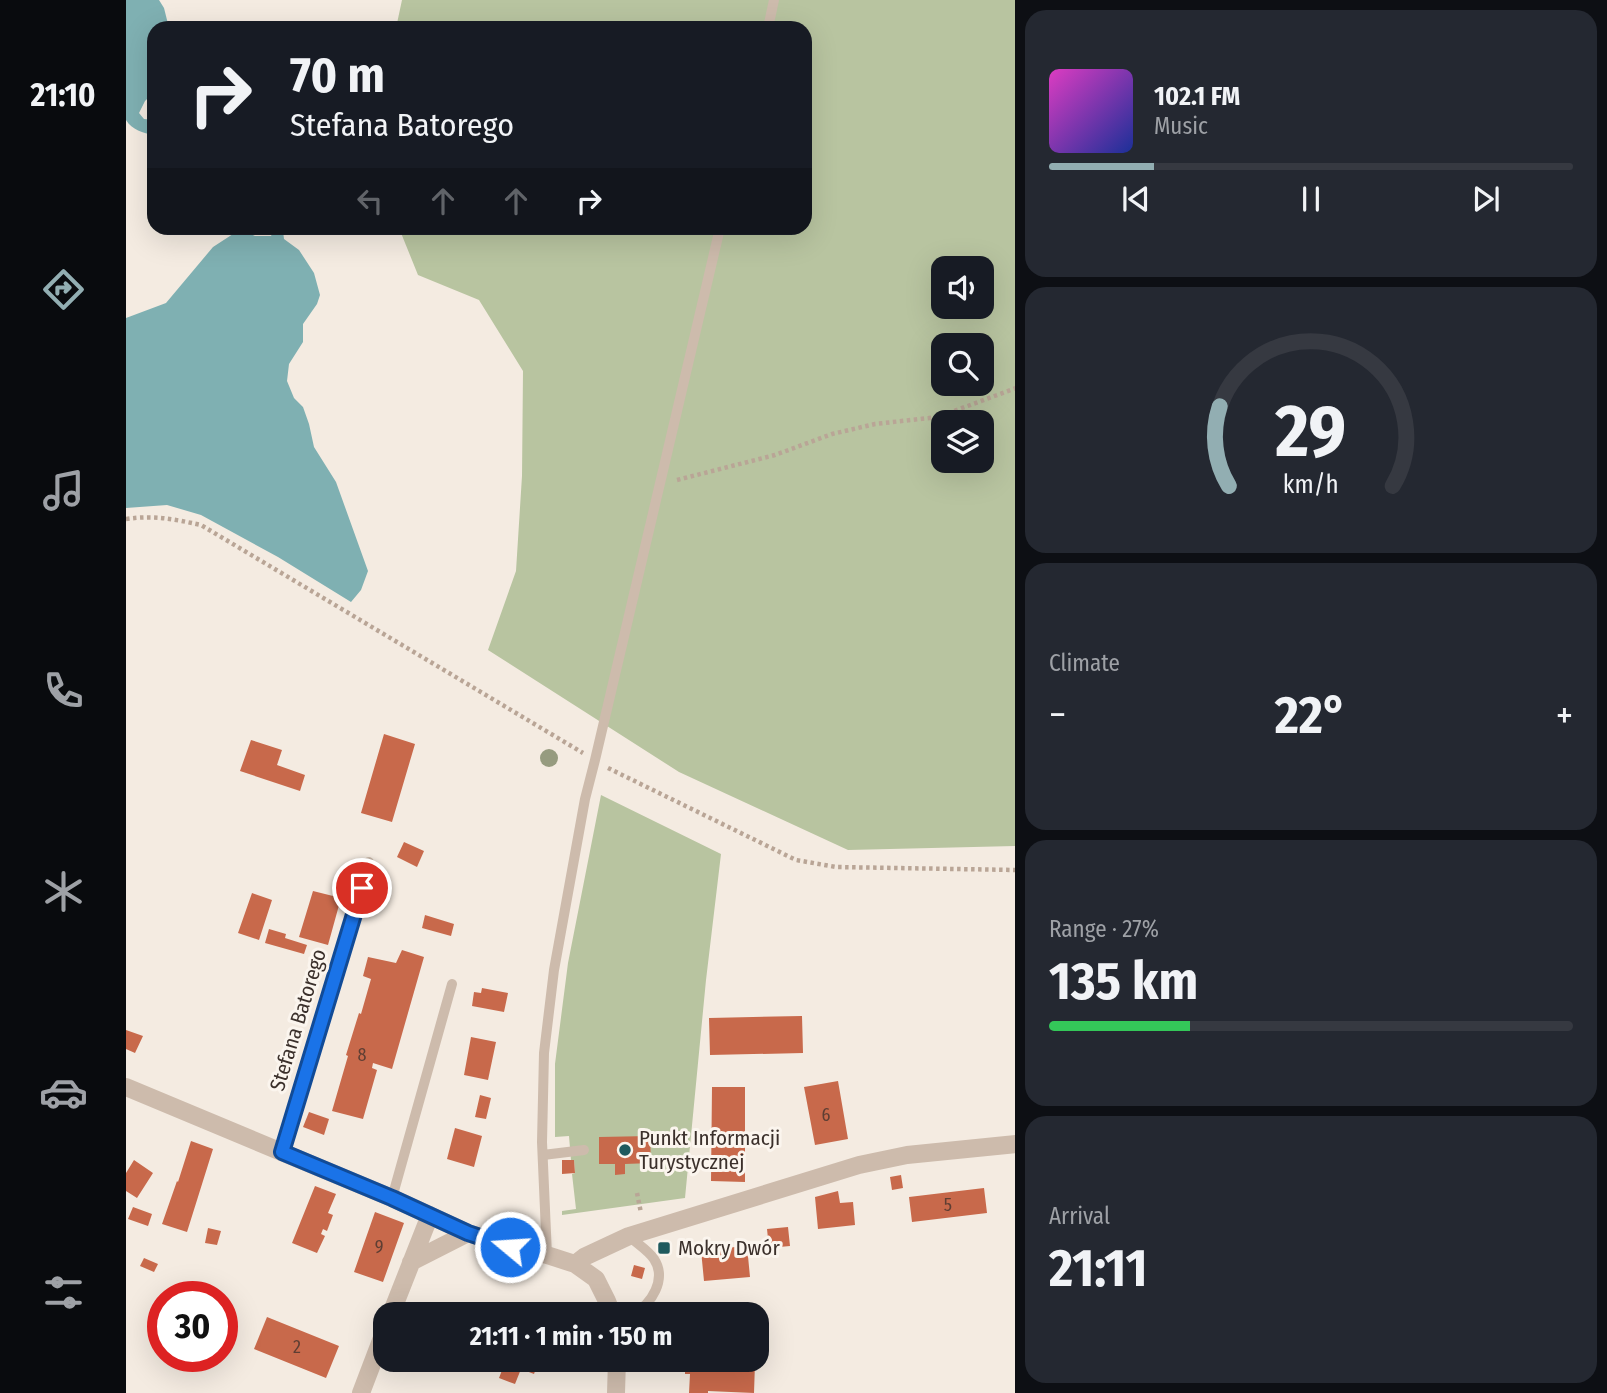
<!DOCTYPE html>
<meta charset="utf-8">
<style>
:root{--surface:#171b24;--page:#242831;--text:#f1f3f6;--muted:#9ea1a6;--line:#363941;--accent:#92aeb2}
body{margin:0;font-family:"Fira Sans Condensed",sans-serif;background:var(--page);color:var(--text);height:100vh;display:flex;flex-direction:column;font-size:26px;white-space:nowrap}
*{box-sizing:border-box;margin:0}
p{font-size:23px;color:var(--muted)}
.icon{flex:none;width:38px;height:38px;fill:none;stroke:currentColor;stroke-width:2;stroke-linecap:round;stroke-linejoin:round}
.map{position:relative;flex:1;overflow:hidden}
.details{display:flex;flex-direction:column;gap:10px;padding:10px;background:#0d0f14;width:592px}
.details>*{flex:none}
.top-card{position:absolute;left:21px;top:21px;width:665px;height:214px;border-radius:21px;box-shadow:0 7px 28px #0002;background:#171b24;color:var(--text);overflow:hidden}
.fabs{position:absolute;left:805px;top:256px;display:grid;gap:14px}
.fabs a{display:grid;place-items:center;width:63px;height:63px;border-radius:14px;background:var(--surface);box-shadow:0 7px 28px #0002;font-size:35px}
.speed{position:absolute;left:21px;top:1281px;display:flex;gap:14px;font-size:35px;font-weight:700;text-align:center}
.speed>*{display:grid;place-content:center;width:91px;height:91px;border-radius:50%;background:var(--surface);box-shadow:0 7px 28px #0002;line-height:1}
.speed .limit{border:10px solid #d22;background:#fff;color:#111}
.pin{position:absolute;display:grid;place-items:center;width:60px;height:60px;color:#fff;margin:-30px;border:4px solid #fff;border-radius:50%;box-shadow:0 2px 7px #0007}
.me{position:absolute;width:77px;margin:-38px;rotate:288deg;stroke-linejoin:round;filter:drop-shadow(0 0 5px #0008)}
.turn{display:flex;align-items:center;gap:24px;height:147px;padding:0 28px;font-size:32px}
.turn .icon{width:91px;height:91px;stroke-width:2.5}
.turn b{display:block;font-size:49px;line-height:60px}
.lanes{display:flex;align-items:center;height:66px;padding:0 28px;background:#0003;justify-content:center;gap:35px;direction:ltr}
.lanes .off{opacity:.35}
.big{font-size:52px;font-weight:700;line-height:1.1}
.details .tile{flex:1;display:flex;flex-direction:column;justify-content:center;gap:10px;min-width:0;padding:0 24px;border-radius:21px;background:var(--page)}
.details .dial{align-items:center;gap:0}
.dial svg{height:182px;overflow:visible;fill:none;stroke:var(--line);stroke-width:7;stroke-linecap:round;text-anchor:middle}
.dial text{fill:var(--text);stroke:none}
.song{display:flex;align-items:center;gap:21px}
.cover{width:84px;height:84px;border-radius:10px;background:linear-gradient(135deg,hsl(310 70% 55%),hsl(230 70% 35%))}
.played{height:7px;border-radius:4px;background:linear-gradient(90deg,var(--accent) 20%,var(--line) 20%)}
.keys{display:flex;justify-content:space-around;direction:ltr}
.heat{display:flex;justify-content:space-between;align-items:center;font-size:38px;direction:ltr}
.charge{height:10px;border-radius:5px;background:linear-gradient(90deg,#34c759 27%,var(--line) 0)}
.trip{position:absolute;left:247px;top:1302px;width:396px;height:70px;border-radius:21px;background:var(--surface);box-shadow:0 7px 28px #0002;font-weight:700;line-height:70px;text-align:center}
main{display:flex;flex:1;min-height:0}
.tab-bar{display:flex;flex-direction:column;width:126px;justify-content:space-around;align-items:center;background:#090b0e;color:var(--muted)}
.tab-bar .icon{width:49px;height:49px}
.tab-bar .current{color:var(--accent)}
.tab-bar b{font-size:32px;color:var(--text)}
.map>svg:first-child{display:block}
</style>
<main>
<nav class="tab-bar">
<b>21:10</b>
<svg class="icon current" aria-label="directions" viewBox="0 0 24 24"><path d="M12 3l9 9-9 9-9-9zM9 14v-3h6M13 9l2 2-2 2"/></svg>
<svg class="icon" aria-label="music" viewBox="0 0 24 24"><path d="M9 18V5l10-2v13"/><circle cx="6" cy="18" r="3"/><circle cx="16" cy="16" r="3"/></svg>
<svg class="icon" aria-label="phone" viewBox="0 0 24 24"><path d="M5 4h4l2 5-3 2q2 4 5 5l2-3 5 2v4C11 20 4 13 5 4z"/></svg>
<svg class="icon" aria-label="climate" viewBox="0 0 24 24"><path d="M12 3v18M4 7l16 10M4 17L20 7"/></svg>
<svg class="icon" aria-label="car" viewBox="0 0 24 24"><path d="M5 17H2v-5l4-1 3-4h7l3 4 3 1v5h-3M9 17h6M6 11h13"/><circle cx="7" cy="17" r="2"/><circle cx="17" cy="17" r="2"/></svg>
<svg class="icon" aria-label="filters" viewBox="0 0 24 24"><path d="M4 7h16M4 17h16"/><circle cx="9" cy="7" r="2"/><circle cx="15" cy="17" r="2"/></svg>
</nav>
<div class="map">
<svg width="890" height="1393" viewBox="0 0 890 1393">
<rect width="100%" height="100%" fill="#f4ebe1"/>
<!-- green -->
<path fill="#b8c4a0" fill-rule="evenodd" d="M276,0H889V846L722,850L553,772L362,650L390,571L396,476L397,371L353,300L292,275L273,228H679V28H270ZM817,268H856V306H817ZM817,345H856V383H817ZM817,422H856V460H817Z
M475,795L595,854L580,980L559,1198L436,1215V1211L450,1209L446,1174L449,1173L448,1160H445L443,1136L429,1137V1064L442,963Z"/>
<!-- water -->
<path fill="#7fb0b2" d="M0,0H33L38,8L43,28H28V92L19,101L13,113L18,119L28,120V135C17,133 6,130 0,120Z
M149,228H159L157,231L158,239L173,250L188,273L194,295L191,304L177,324V342L163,364L161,381L168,398L177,407L183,424L188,447L210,482L242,571L235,590L225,602L152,557L75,515L41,505L0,508V318L40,303L87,247L107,234L118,231L129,236H145Z"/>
<!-- building -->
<path fill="#c8694b" d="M258,734L289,744L266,822L235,813Z
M125,740L156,750L151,765L179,775L174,791L114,771Z
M278,842L298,851L291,867L271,857Z
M187,891L215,898L202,945L173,937Z
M126,893L146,900L133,940L112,933Z
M299,915L328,924L325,936L296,928Z
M143,929L160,934L159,938L181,945L178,954L139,943Z
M276,950L298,957L266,1069L247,1063L246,1068L251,1070L237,1119L206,1111L222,1056L220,1055L233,1013L235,1014L245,979L237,976L242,957L270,963Z
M356,988L382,993L378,1012L346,1006L348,992L355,993Z
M676,1016L677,1053L584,1055L583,1018Z
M0,1030L17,1036L9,1053L0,1049Z
M345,1037L370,1042L362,1080L338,1075Z
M712,1081L722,1139L689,1145L678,1087Z
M586,1087H619V1182L585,1181Z
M354,1095L365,1098L360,1119L349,1117Z
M183,1112L203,1119L198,1135L177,1127Z
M329,1128L356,1136L348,1167L321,1159Z
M524,1136L525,1163L499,1164V1174L489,1175V1164H473V1137Z
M65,1141L87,1149L61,1232L36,1224L51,1181L52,1182Z
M8,1160L27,1173L11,1198L0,1191V1173Z
M436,1160H448L449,1173L436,1174Z
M775,1175L777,1188L766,1190L764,1177Z
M189,1186L210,1194L202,1213L207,1215L201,1231L197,1229L195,1234L199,1236L191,1253L166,1243Z
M858,1188L861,1213L786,1222L783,1197Z
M712,1191L714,1203L727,1202L729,1225L692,1229L689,1197Z
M7,1207L26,1214L22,1226L2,1219Z
M249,1212L278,1223L257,1282L228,1272Z
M662,1227L664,1246L643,1248L641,1229Z
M82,1228L95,1231L91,1245L79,1243Z
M621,1246L624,1277L578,1281L575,1250Z
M18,1258L32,1264L28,1272L14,1266Z
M508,1265L519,1268L516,1279L505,1276Z
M313,1304L338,1314H309Z
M141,1317L213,1346L200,1378L128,1349Z
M380,1360H413L408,1374L395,1369L389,1384L373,1378Z
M559,1360H595V1361L602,1362V1360H621L620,1363H629L628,1393L582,1391V1393H563L564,1374H559Z"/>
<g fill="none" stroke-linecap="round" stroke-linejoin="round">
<!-- path -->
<path stroke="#b9a596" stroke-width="4.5" stroke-dasharray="3.5 3.5" stroke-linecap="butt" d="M551,480L649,455L706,434L749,424L812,417L890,388
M0,519C29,515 47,519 75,525L457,753
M482,768L670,860L710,867L890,870
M511,1193L515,1213"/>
<!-- lane -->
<path stroke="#cdbbac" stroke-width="10" d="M642,28L648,0
M156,1152L243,862
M417,1155L458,1150
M266,1198L326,984
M503,1236C510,1243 522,1250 528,1259C541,1279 526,1304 507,1314
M421,1255L416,1142L418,1053L428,970L459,799L469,760L594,228"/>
<!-- street -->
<path stroke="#cdbbac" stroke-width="18" d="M0,1087L266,1198L342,1233L384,1247L421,1255L449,1264L470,1279L481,1301L486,1314
M285,1262L342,1233
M449,1264L458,1257L503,1236L733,1165L781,1155L890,1144
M265,1314L304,1215
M235,1393L259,1330
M490,1393L491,1360"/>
</g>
<!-- trees -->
<circle fill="#969b7f" cx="423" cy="758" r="9"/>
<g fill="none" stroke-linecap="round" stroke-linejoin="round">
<defs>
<path id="route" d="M236,888L156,1152L266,1198L342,1233L384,1247"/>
</defs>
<!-- route casing -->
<use href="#route" stroke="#114b97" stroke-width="18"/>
<!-- route -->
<use href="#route" stroke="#1a73e8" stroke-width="12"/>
</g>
<!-- markers -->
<g fill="#1f5a5e" stroke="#fbf5ee" stroke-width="2.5">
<circle cx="499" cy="1150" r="7"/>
<rect x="531" y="1241" width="14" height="14" rx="3.5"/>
</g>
<g text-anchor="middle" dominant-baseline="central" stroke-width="6" stroke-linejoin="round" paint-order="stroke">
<!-- number labels -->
<g font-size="18" fill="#5e3e33">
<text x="236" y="1055">8</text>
<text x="700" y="1115">6</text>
<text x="822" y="1205">5</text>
<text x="253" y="1247">9</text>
<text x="171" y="1347">2</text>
</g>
<!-- street labels -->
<g font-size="21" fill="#3b302b" stroke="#fbf5ee">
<text transform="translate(172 1020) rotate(-73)">Stefana Batorego</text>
</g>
<!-- poi labels -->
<g font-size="21" fill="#3b302b" stroke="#fbf5ee" text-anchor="start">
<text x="513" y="1138">Punkt Informacji<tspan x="513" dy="24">Turystycznej</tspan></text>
<text x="552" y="1248">Mokry Dwór</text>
</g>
</g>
</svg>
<div class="fabs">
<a><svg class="icon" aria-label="sound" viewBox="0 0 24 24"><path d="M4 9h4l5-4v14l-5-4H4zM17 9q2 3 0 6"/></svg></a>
<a><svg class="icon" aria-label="search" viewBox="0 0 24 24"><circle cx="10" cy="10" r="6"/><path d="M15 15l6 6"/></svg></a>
<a><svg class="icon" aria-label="layers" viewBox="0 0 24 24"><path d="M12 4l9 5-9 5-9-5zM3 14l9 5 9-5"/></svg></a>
</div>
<div class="speed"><div class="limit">30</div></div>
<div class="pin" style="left:236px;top:888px;background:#d93025"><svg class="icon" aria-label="arrive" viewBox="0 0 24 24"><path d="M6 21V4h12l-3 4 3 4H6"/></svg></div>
<svg class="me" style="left:384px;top:1247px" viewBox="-20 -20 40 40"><circle r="17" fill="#1a73e8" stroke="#fff" stroke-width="3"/><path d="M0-11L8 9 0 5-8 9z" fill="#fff"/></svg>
<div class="trip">21:11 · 1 min · 150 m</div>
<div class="top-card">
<div class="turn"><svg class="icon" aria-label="right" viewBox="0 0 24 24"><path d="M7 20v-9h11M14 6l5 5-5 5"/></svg><div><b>70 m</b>Stefana Batorego</div></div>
<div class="lanes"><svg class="icon off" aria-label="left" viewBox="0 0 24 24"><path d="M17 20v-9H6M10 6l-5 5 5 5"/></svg><svg class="icon off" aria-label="ahead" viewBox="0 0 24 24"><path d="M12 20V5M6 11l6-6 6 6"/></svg><svg class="icon off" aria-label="ahead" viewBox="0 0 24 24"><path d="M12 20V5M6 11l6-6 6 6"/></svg><svg class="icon" aria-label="right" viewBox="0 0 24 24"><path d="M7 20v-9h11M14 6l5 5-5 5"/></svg></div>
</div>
</div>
<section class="details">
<div class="tile">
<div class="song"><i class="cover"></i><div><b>102.1 FM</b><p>Music</p></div></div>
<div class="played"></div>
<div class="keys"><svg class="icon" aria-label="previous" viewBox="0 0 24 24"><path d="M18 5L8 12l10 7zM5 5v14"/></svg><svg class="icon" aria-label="pause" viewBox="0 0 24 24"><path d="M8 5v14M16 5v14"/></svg><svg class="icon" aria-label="next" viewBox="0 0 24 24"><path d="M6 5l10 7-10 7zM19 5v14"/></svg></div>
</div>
<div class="tile dial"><svg viewBox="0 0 100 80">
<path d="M14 69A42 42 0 1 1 86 69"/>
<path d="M14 69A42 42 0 0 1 10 34" stroke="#92aeb2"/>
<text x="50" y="56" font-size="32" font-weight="700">29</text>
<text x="50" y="72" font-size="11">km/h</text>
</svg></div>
<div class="tile"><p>Climate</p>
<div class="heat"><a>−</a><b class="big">22°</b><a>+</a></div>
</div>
<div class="tile"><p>Range · 27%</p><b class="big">135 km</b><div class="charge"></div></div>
<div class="tile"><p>Arrival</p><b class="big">21:11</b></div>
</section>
</main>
